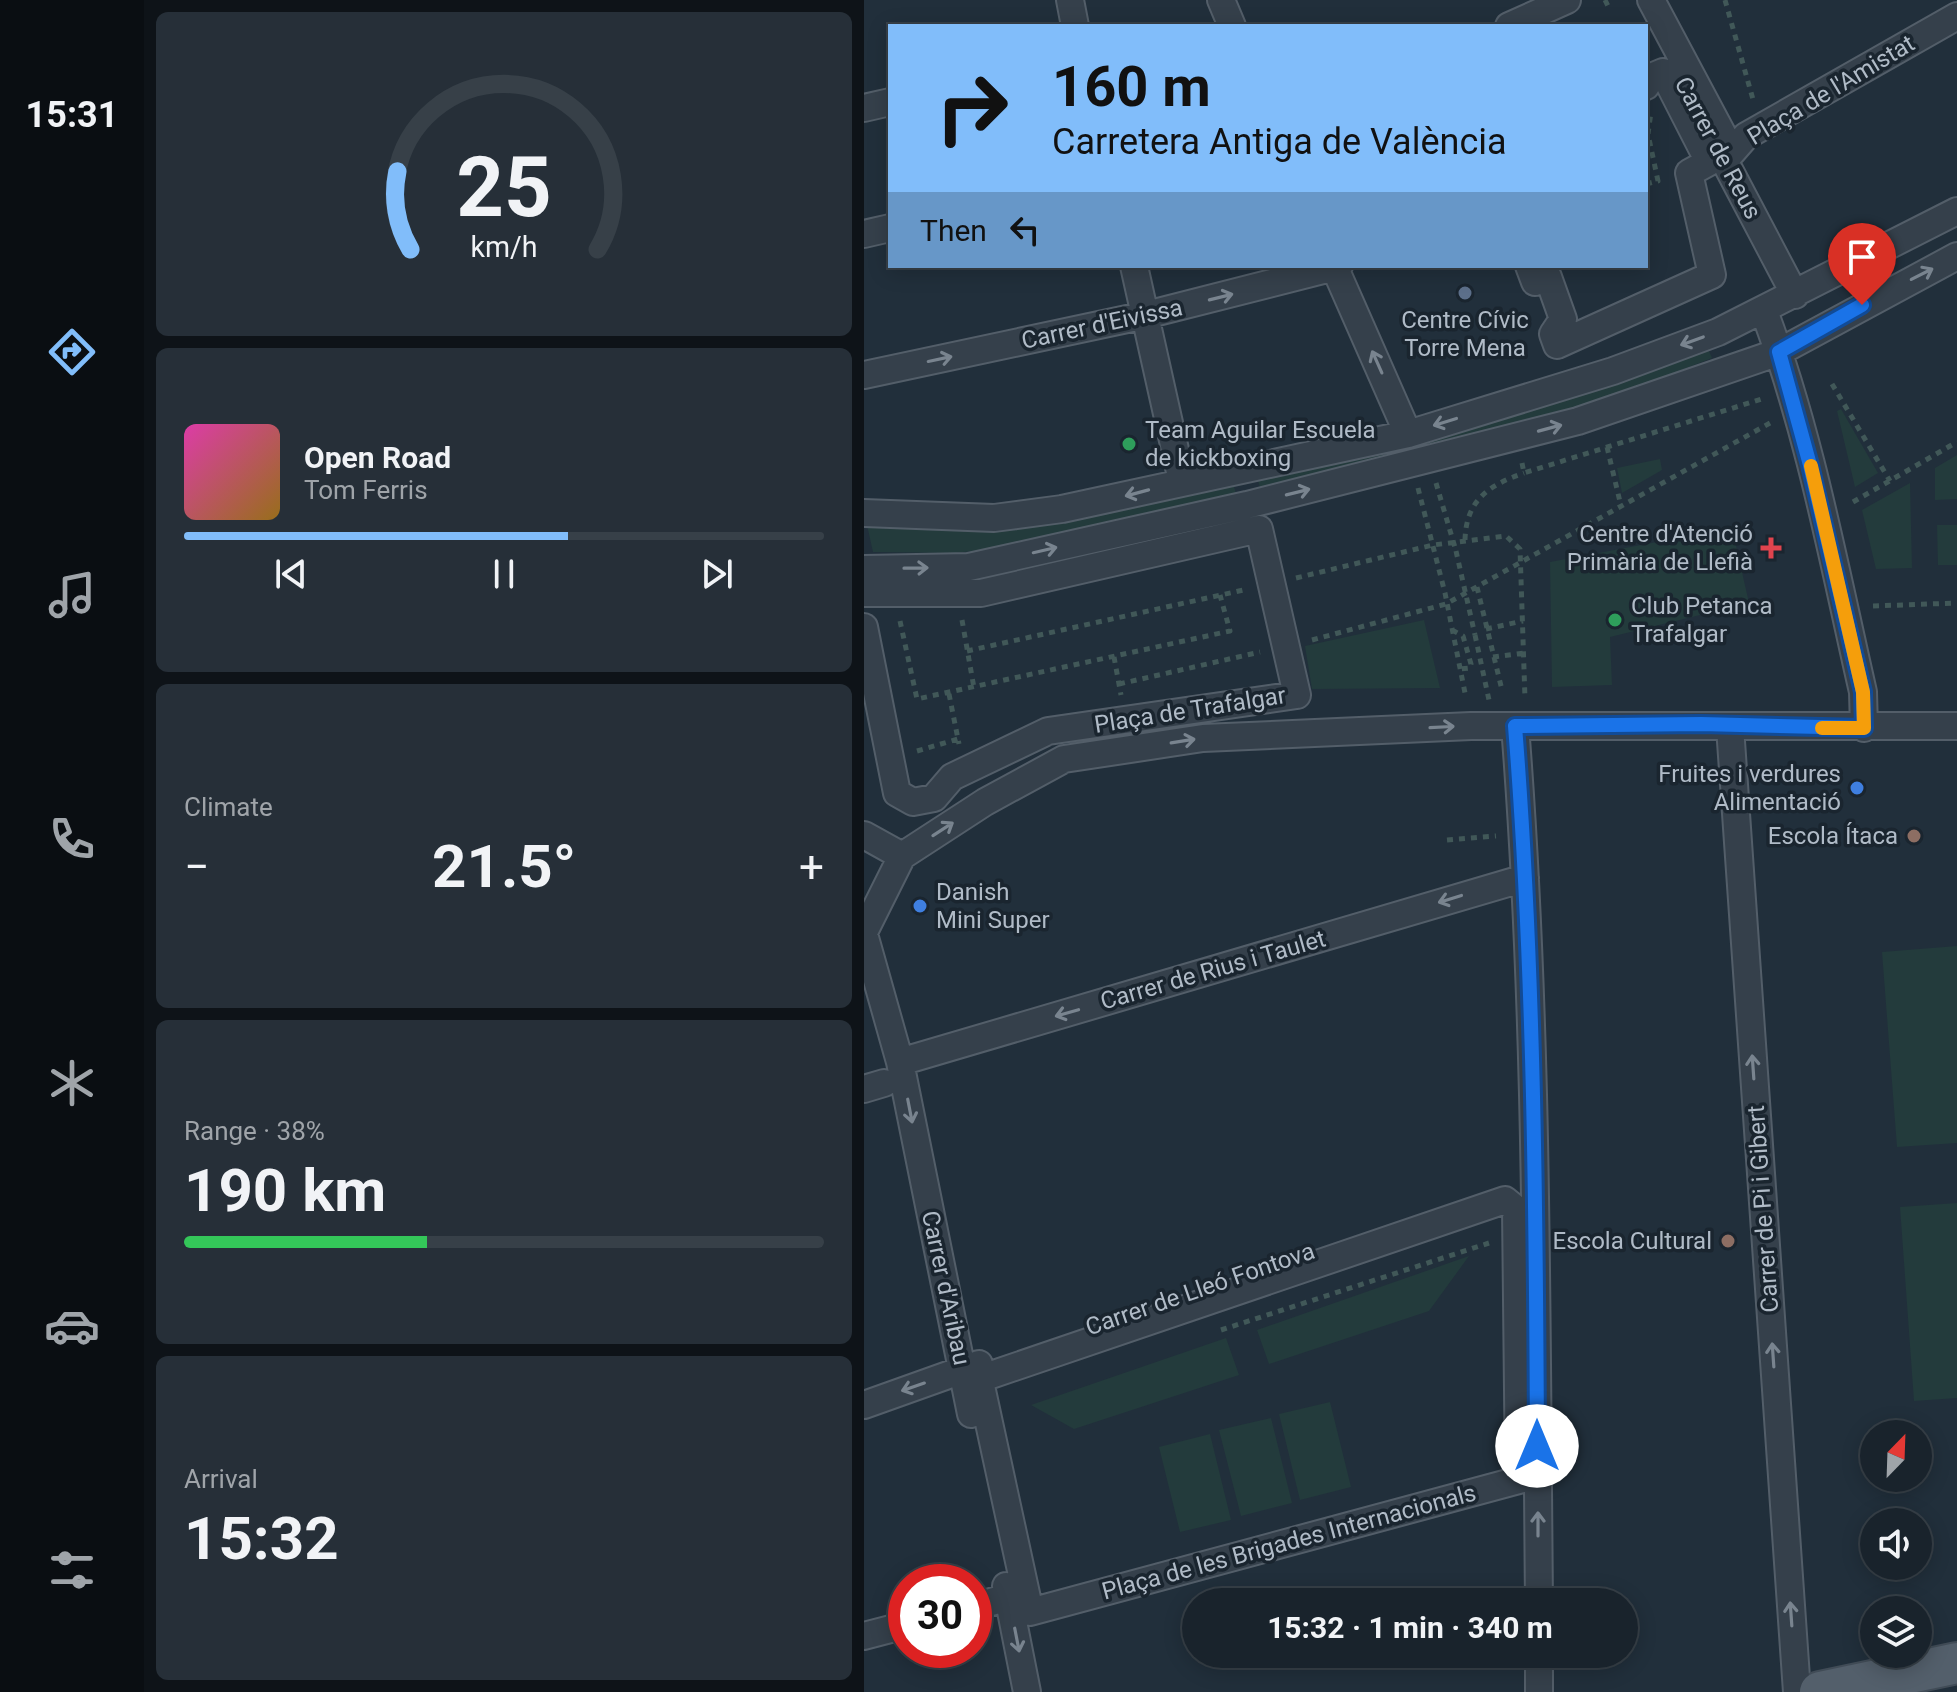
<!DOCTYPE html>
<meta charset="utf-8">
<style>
:root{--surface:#19232c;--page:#262f38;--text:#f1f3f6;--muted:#9fa4a9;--line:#374048;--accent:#81bdfa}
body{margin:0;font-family:Roboto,sans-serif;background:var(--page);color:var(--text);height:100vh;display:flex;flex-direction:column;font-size:30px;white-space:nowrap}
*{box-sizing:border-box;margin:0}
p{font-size:26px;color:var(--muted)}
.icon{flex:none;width:44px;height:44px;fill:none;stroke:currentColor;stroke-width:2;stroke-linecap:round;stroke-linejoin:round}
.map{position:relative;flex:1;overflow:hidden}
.side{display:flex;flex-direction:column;gap:12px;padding:12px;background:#0e1318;width:720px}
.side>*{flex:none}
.top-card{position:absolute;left:24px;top:24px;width:760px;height:244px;border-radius:0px;box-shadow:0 4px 20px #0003,0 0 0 2px var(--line);background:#81bdfa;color:#111;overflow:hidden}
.needle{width:52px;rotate:23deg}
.tools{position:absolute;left:996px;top:1420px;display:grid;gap:16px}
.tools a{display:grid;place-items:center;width:72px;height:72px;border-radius:50%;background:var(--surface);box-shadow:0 4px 20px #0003,0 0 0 2px var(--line);font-size:40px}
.speed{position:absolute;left:24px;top:1564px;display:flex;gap:16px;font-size:40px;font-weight:700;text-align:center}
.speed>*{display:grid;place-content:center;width:104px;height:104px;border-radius:50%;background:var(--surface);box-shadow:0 4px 20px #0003,0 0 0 2px var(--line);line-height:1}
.speed .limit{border:12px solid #d22;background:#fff;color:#111}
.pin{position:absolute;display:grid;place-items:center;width:68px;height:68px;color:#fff;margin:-82px -34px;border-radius:50% 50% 50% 0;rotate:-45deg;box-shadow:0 0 8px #0007}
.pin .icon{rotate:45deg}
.me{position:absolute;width:88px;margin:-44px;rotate:0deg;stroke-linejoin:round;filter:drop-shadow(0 0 6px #0008)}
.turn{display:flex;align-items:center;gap:28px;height:168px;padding:0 32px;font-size:36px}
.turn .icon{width:104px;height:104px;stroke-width:2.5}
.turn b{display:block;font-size:56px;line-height:68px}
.then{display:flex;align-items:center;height:76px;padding:0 32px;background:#0003;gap:16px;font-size:30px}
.big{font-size:60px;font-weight:700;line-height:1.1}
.side .card{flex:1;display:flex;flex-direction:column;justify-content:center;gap:12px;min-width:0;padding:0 28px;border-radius:12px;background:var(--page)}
.side .dial{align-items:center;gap:0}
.dial svg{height:208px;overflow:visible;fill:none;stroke:var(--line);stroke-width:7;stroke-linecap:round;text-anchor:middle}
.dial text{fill:var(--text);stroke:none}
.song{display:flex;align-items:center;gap:24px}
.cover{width:96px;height:96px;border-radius:12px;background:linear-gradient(135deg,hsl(320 70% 55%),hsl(40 70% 35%))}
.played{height:8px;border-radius:4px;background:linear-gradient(90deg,var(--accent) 60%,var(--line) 60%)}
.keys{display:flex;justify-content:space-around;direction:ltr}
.heat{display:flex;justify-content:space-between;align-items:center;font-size:44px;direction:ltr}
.charge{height:12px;border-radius:6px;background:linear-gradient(90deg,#34c759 38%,var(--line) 0)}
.trip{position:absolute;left:318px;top:1588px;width:456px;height:80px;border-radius:40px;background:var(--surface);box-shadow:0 4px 20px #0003,0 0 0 2px var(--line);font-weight:700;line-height:80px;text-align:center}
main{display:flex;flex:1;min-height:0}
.tabs{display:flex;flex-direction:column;width:144px;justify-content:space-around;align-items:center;background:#0a0e12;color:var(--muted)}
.tabs .icon{width:56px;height:56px}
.tabs .selected{color:var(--accent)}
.tabs b{font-size:36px;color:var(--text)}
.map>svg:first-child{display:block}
</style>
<main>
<nav class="tabs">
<b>15:31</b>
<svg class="icon selected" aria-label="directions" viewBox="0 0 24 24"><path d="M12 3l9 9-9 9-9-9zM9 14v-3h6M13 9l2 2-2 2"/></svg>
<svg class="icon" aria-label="music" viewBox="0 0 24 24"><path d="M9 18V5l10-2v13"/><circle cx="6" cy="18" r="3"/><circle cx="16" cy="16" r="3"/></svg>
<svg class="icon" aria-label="phone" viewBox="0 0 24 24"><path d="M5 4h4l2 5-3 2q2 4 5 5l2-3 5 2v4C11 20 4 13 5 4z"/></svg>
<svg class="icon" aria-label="climate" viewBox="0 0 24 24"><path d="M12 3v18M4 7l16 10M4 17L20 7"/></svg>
<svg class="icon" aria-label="car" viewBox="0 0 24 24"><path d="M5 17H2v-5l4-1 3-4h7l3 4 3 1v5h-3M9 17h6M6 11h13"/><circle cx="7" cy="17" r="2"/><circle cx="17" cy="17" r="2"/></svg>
<svg class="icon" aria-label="filters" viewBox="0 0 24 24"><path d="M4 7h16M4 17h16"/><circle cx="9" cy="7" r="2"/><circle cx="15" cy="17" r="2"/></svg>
</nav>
<section class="side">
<div class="card dial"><svg viewBox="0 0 100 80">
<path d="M14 69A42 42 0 1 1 86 69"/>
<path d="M14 69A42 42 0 0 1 9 39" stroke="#81bdfa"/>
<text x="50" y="56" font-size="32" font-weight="700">25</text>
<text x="50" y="72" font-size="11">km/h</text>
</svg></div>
<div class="card">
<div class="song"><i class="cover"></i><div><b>Open Road</b><p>Tom Ferris</p></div></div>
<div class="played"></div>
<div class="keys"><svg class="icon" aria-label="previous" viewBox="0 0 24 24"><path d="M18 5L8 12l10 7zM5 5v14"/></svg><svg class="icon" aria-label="pause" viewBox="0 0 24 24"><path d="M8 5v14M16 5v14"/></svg><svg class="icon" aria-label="next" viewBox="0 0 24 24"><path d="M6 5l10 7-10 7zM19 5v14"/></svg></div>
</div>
<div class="card"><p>Climate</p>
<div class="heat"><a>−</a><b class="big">21.5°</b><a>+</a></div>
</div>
<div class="card"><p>Range · 38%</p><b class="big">190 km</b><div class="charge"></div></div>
<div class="card"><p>Arrival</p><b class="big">15:32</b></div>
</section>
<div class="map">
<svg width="1093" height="1692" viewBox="0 0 1093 1692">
<rect width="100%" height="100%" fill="#212f3b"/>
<!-- green -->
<path fill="#233b3c" d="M837,348L845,351L848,358L751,396L563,453L559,439Z
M977,409L1014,473L991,487L973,411Z
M524,447L529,461L397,491L393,477Z
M1093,455V499L1071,500V468Z
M796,459L798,470L758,493L753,468Z
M1046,483L1048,568L1012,569L998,510Z
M369,484L373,496L152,546L91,553L9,552L3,525L62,530L129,528Z
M1073,525H1093V565H1074Z
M868,528L885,603L746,637L748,685L688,687L686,562Z
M560,620L576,688L448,689L441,646Z
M1093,946V1143L1033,1147L1018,952Z
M1093,1203V1398L1050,1401L1036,1207Z
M605,1256L565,1311L405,1364L393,1330Z
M362,1338L375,1375L210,1429L167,1405Z
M466,1402L487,1487L436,1500L415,1414Z
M407,1418L428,1503L377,1516L355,1430Z
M346,1434L367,1520L316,1532L295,1447Z"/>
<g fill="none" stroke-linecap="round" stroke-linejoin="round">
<defs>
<path id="street" d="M206,0L211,26
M357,0L368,26
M787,0L868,152L882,136L1093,16
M645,26L703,0
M0,108L26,102
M850,141L931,295
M0,234L26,228
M270,266L318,481
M470,266L544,434
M665,266L671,282L684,277L699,319L689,334L693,345L848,275L825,173L845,162L799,72L787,77L782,86
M900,311C946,434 970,565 999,692L1000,728
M0,375L282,315L475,266
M0,513L130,518L198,509L544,434L749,371L854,332L1093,211
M0,569L105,567L383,505L714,421L915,352L1093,256
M0,593H117L395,529L433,695L184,731L88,777L70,798L49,802L33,793L0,627
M651,726C674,1017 672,1310 675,1602
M866,727L933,1692
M0,835L38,856
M0,932L38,856L121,802L200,759L339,738L607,726H1093
M0,934L36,1062L107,1414
M36,1062L661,878
M0,1089L20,1083
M641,1200L652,1209L655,1480L166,1612L117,1386L121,1377Z
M0,1405L115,1364
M142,1586L163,1692
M110,1607L144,1597
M0,1636L42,1625
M675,1654V1692"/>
<path id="primary" d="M956,1692L1093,1663"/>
</defs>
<!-- street casing -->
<use href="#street" stroke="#535e69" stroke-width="30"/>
<!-- primary casing -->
<use href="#primary" stroke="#414c57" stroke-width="44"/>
<!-- path -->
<path stroke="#415858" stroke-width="5" stroke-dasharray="6 6" stroke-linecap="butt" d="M741,0L744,6
M861,0L890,103
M782,184L794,181L784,134L787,112
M968,384L1026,481
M743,447L757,506
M658,463L660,473L901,398
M572,483L592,551
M554,488L581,593L602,698
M989,502L1093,442
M601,540C602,500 625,485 660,473
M432,578L569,545L642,536L656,549L661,699
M613,587L638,690
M1009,606L1093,603
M98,620L110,688
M36,621L53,699L366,631L356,595
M622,629L659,621
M588,630L599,636L607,664L606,668L596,669
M611,635L625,700
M448,640L582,604L906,423
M103,651L384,589
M250,657L257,695
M629,657L660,653
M255,684L396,652
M85,694L95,744
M53,751L94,739
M583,840L632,836
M357,1330L625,1243"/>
<!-- street -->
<use href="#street" stroke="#35404b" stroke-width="26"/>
<!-- primary -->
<use href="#primary" stroke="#535f6b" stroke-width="40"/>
<!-- path-bridge -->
<path stroke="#415858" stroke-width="5" stroke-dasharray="6 6" stroke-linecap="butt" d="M592,551L611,635"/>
</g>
<!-- one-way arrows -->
<defs><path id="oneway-shaft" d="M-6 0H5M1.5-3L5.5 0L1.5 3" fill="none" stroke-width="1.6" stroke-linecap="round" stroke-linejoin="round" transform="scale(2)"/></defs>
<g stroke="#79848f">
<use href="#oneway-shaft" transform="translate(1058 274) rotate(-27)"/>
<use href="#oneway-shaft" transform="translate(357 297) rotate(-14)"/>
<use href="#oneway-shaft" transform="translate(828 341) rotate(160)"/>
<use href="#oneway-shaft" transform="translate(76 359) rotate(-12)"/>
<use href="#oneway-shaft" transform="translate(513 362) rotate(-114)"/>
<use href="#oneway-shaft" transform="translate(581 422) rotate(163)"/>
<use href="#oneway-shaft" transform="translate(686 428) rotate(-15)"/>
<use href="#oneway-shaft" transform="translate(434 492) rotate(-14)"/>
<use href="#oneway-shaft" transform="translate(273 493) rotate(165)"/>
<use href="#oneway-shaft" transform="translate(181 550) rotate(-13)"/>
<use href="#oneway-shaft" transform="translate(52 568) rotate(-1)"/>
<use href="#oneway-shaft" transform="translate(578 727) rotate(-3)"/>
<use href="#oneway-shaft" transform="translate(319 741) rotate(-9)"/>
<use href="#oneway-shaft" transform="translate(79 829) rotate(-33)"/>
<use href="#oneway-shaft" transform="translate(586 899) rotate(163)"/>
<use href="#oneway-shaft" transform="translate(203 1013) rotate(164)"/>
<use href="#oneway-shaft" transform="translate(889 1067) rotate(-94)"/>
<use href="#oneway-shaft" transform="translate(46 1111) rotate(79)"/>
<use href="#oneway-shaft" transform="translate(909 1355) rotate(-94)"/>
<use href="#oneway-shaft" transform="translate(49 1387) rotate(161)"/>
<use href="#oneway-shaft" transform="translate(674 1524) rotate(-90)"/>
<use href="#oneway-shaft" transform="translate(927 1614) rotate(-94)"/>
<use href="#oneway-shaft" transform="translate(153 1640) rotate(79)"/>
</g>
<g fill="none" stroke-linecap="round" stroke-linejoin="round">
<defs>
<path id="route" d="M673,1446C672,1206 670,965 651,726L837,724L1000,728L999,692L946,465L915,352L998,305"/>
</defs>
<!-- route casing -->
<use href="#route" stroke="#114b97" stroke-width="20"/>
<!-- route -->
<use href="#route" stroke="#1a73e8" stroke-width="14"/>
<!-- slow -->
<path stroke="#f59e0b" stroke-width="14" d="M947,466L999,692L1000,728H958"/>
</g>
<!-- markers -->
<circle fill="#5c6f8a" stroke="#1a252f" stroke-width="3" cx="601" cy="293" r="8"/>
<g fill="#2e9e5b" stroke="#1a252f" stroke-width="3">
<circle cx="265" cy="444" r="8"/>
<circle cx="751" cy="620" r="8"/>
</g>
<path fill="#e0444e" stroke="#1a252f" stroke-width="3" d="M903 536h8v8h8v8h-8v8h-8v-8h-8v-8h8z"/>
<g fill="#3f7fe0" stroke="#1a252f" stroke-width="3">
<circle cx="993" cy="788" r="8"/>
<circle cx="56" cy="906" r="8"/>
</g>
<g fill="#8d6e63" stroke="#1a252f" stroke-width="3">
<circle cx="1050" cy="836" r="8"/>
<circle cx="864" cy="1241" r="8"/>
</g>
<g text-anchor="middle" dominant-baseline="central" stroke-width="7" stroke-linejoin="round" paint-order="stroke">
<!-- street labels -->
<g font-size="24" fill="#b0bbc7" stroke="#1a252f">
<text transform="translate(967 90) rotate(-31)">Plaça de l'Amistat</text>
<text transform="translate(854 148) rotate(62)">Carrer de Reus</text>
<text transform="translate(238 324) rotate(-12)">Carrer d'Eivissa</text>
<text transform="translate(326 710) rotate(-9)">Plaça de Trafalgar</text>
<text transform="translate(349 970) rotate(-16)">Carrer de Rius i Taulet</text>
<text transform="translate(899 1209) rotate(-94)">Carrer de Pi i Gibert</text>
<text transform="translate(82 1288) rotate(78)">Carrer d'Aribau</text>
<text transform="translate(336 1289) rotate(-19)">Carrer de Lleó Fontova</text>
<text transform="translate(425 1542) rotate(-15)">Plaça de les Brigades Internacionals</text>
</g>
<!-- poi labels -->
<g font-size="24" fill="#b0bbc7" stroke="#1a252f" text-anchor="end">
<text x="601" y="320" text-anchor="middle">Centre Cívic<tspan x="601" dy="28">Torre Mena</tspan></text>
<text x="281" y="430" text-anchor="start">Team Aguilar Escuela<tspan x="281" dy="28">de kickboxing</tspan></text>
<text x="889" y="534">Centre d'Atenció<tspan x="889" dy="28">Primària de Llefià</tspan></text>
<text x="767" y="606" text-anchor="start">Club Petanca<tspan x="767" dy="28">Trafalgar</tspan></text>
<text x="977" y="774">Fruites i verdures<tspan x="977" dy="28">Alimentació</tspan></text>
<text x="1034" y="836">Escola Ítaca</text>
<text x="72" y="892" text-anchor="start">Danish<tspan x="72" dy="28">Mini Super</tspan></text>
<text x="848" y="1241">Escola Cultural</text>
</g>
</g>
</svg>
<div class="tools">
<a><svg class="needle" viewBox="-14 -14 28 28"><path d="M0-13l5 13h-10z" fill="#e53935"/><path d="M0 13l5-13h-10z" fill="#9fa4a9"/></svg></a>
<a><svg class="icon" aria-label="sound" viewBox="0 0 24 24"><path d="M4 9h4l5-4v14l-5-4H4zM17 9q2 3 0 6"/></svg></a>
<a><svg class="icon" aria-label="layers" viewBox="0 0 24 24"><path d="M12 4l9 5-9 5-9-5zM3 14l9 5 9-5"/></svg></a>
</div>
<div class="speed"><div class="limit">30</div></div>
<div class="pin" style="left:998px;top:305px;background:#d93025"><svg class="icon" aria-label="arrive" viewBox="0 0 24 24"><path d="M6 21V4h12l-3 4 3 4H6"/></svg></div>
<svg class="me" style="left:673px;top:1446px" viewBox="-20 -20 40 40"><circle r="19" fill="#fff"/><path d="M0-13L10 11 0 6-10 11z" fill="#1a73e8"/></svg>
<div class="trip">15:32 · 1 min · 340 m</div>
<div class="top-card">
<div class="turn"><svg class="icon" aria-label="right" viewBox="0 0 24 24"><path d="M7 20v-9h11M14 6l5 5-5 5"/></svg><div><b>160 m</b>Carretera Antiga de València</div></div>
<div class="then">Then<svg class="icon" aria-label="left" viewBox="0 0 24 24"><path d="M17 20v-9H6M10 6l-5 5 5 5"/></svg></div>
</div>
</div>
</main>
